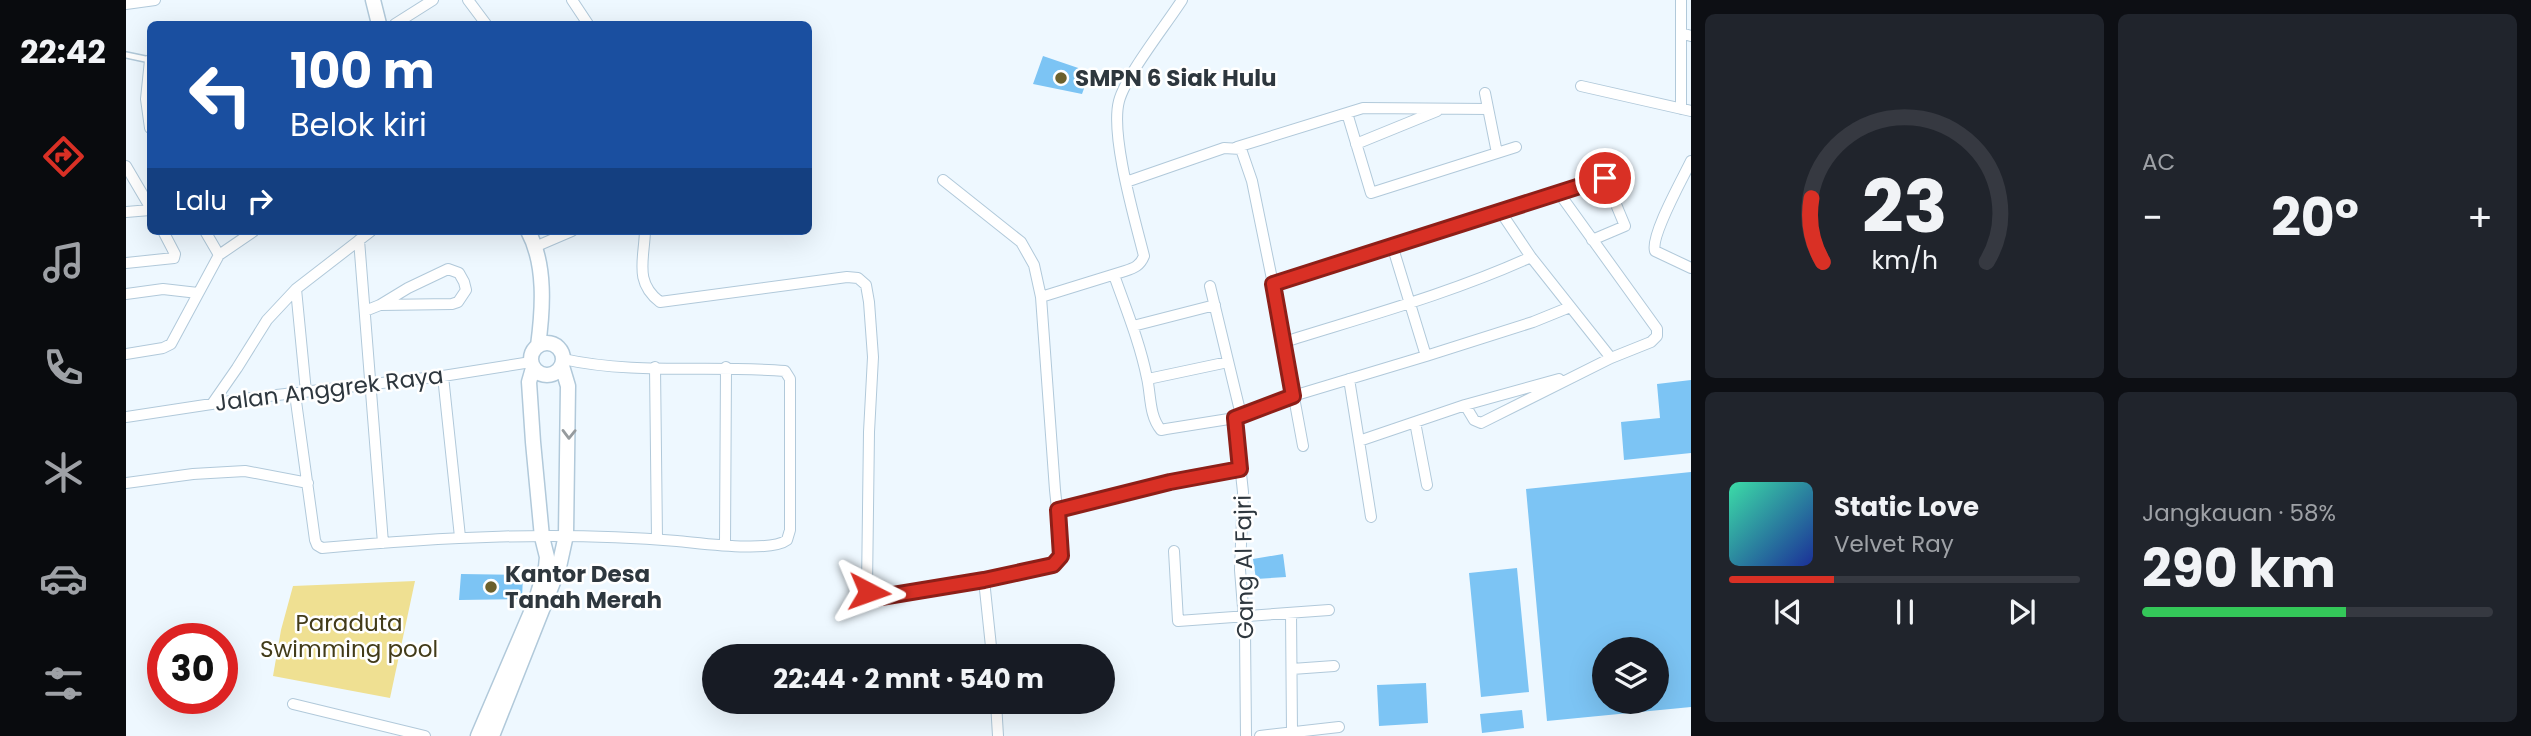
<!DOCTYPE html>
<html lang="id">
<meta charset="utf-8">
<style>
:root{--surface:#171b24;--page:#20242c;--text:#f1f3f6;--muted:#9ea1a6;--line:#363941;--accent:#d93025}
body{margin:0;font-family:Poppins,sans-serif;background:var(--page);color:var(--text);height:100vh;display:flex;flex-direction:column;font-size:26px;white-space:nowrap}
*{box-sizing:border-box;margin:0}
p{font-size:23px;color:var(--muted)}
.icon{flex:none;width:38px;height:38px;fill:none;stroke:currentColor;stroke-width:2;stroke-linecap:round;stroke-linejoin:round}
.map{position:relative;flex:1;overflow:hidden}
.side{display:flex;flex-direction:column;gap:14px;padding:14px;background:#0d0f14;width:840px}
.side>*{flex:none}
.hud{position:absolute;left:21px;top:21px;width:665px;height:214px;border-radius:10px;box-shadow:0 7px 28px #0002;background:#1a4fa0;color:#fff;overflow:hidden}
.controls{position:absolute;left:1466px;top:637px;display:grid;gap:14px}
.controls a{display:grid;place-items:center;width:77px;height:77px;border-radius:50%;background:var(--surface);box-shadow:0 7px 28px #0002;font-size:35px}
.speed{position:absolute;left:21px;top:623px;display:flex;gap:14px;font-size:35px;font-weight:700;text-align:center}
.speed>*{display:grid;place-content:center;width:91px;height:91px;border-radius:50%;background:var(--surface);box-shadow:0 7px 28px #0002;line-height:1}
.speed .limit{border:10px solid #d22;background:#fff;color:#111}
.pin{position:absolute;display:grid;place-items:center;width:60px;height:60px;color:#fff;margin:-30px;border:4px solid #fff;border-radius:50%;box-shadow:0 2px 7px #0007}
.me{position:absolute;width:77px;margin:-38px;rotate:94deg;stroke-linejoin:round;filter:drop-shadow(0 0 5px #0008)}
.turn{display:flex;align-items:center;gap:24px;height:147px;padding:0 28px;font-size:32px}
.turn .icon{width:91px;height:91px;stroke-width:2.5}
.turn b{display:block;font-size:49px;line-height:60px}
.then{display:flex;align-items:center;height:66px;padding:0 28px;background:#0003;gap:14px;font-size:26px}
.big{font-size:52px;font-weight:700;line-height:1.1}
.side .widget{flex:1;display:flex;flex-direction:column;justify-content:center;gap:10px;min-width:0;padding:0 24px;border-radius:10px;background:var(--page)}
.side .dial{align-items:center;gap:0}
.dial svg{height:182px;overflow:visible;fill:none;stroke:var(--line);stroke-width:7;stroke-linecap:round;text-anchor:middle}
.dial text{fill:var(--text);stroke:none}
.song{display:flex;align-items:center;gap:21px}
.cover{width:84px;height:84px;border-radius:10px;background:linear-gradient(135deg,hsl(160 70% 55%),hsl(230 70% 35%))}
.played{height:7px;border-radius:4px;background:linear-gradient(90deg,var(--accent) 30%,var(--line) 30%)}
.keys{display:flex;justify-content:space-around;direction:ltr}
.heat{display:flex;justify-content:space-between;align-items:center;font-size:38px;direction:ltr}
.charge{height:10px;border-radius:5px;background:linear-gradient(90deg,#34c759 58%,var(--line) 0)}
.side .tiles{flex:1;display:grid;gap:14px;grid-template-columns:repeat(2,1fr)}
.trip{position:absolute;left:576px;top:644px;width:413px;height:70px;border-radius:35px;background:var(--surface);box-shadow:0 7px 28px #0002;font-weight:700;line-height:70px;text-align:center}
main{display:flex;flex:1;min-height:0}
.tab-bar{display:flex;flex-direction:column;width:126px;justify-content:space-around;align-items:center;background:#090b0e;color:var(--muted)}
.tab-bar .icon{width:49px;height:49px}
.tab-bar .selected{color:var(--accent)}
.tab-bar b{font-size:32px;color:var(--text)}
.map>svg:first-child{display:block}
</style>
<main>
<nav class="tab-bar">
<b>22:42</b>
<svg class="icon selected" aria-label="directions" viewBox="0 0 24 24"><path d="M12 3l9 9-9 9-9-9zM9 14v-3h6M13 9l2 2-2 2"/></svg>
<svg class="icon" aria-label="music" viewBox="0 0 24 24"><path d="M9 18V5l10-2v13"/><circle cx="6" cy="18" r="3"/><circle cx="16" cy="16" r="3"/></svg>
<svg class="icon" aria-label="phone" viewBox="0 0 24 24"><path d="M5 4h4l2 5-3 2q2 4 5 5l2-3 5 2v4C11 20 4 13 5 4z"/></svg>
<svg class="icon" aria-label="climate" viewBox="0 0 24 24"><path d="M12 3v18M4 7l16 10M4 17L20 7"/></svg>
<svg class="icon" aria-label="car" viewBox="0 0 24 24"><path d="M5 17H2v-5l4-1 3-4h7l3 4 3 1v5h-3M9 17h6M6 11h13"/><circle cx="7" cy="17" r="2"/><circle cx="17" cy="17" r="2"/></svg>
<svg class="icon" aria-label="filters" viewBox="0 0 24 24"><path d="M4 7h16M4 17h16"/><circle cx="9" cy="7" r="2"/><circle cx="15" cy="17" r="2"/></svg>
</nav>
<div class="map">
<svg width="1565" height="736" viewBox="0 0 1565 736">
<rect width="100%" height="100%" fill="#eef8ff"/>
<!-- green -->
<path fill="#efe092" d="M289,581L264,698L147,676L155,630L167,586Z"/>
<!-- building -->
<path fill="#7cc4f4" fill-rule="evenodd" d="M917,56L964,72L956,94L907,84Z
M1565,380V453L1498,460L1495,422L1534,418L1531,384Z
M1565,472V707L1421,721L1400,489ZM1479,649H1531V702H1479Z
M1157,554L1160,577L1130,579L1127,559Z
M1391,568L1403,692L1355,697L1343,573Z
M335,574L397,575L396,599L333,600Z
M833,648L858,650L857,656H832Z
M1300,683L1302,723L1253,726L1251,685Z
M1396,710L1398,728L1356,733L1354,714Z"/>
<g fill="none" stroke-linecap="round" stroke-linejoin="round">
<defs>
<path id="lane" d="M0,55L24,60"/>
<path id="street" d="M342,0L360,24
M446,0L462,24
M0,4L29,0
M269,24L307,0
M1555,33L1565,36
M24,60L20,99L24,128
M1455,86L1565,111
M1359,93L1371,153
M1555,109V0
M1221,113L1245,193L1390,147
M1230,144L1311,111
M1111,147L1237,108L1362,109
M1565,161C1557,178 1524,236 1529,251L1565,268
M0,166L24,207
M817,180L895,242L908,265L915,297
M1000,182L1098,148L1115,149L1126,181L1147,284
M1374,211L1405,257L1485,358
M0,212L24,210
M79,231L93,255
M519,231C518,260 508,282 534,302L721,277L732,278L740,285L743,302L747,357L743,432L741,587L744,595L749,598L858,580L927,565L935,556V546L929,490L915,297L999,271C1008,268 1014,266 1018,256C1009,220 984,135 993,101C1000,75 1040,25 1056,0
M233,240L257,543
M1266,245L1479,178L1499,226L1466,240
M411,246L446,231
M0,263L48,258L49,254L37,231
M988,275C1000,309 1014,343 1021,378C1025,395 1023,416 1035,430L1040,429L1109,418
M1084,286L1115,415
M170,289L180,392
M0,294L37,289L72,293
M239,311L254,305L326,304L332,302L340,290L338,282L333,273L322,269L282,288L254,305
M1007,326L1089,305
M1158,342C1241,316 1326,293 1405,257
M0,354L37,348L45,344L93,255L128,231
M1300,356L1407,322L1444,307
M529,367L531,539
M317,376L334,537
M1022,379L1102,362
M1223,379L1233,441L1339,405L1433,379
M169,394L189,540L191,545L196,548C314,537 433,531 551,541C575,543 644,553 661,540L664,530V379L659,371C586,365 509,375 437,359
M86,404L111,368L141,320L170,289L245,231
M1339,405L1348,420L1355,423L1485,358L1525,342L1531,336V329L1433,193
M0,417L125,398L317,376L405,362
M1289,422L1301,485
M1233,441L1245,517
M0,483L67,474L119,471L182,483
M932,510L1044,483L1114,469
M599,545L600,367
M1048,551L1052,621L1203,610
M858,580L866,656
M1165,613L1166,732
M1166,669L1208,666
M870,702L872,736
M167,704L299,736
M1120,736L1119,632L1114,570L1117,492L1109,418L1167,396L1300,356L1266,245L1147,284L1177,446
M1134,736L1213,727"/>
<path id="secondary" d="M247,0L253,24
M402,231C420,264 417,309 412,346
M405 359a16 16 0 1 1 32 0a16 16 0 1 1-32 0Z
M352,736L409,603L420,567L421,557L416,537L407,442L403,382L407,368
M366,736L433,567L440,535L442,386L436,366"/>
</defs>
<!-- lane casing -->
<use href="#lane" stroke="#b1c9da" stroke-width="8"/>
<!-- street casing -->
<use href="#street" stroke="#b1c9da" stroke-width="12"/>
<!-- secondary casing -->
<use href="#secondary" stroke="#b1c9da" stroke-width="17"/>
<!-- lane -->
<use href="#lane" stroke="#fff" stroke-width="5"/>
<!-- street -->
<use href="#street" stroke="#fff" stroke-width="10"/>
<!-- secondary -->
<use href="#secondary" stroke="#fff" stroke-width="14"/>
</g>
<!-- one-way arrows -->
<defs><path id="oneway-chevron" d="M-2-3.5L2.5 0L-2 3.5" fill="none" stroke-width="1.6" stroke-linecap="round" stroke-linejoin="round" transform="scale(1.75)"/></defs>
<use stroke="#969b9e" href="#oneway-chevron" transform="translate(443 434) rotate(91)"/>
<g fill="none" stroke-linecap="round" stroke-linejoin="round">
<defs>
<path id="route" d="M743,592L749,598L858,580L927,565L935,556L932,510L1044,482L1114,469L1109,418L1167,396L1147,284L1479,178"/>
</defs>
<!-- route casing -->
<use href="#route" stroke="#8d1f18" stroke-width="18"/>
<!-- route -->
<use href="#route" stroke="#d93025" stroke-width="12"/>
</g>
<!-- markers -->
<g fill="#6b602d" stroke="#fff" stroke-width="2.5">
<circle cx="935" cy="78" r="7"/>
<circle cx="365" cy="587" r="7"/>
</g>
<g text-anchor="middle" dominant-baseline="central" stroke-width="5" stroke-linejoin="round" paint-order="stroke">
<!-- poi labels -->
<g font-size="23" font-weight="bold" fill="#2e373e" stroke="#fff" text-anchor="start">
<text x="949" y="78">SMPN 6 Siak Hulu</text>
<text x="379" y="574">Kantor Desa<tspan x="379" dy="26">Tanah Merah</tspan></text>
</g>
<!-- street labels -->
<g font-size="23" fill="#2e373e" stroke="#fff">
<text transform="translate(203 389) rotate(-7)">Jalan Anggrek Raya</text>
<text transform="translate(1118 567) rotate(-91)">Gang Al Fajri</text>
</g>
<!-- park labels -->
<g font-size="23" fill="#423b19" stroke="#fff">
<text x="223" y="623">Paraduta<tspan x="223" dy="26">Swimming pool</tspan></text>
</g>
</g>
</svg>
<div class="controls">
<a><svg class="icon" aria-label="layers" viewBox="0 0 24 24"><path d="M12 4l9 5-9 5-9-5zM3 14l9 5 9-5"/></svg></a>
</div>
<div class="speed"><div class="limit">30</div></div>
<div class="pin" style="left:1479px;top:178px;background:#d93025"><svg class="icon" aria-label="arrive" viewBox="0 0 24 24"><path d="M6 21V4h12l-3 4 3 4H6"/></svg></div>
<svg class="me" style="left:743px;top:592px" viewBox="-20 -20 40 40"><path d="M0-17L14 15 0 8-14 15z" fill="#d93025" stroke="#fff" stroke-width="4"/></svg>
<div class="trip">22:44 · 2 mnt · 540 m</div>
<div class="hud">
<div class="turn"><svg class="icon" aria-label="left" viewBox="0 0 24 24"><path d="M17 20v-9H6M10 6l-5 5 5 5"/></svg><div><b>100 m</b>Belok kiri</div></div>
<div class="then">Lalu<svg class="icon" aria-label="right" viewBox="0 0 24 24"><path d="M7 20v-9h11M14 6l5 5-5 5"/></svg></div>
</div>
</div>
<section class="side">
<div class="tiles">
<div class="widget dial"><svg viewBox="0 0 100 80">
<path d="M14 69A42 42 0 1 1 86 69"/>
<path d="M14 69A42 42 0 0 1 9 41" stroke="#d93025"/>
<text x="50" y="56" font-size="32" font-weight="700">23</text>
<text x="50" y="72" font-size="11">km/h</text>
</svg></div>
<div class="widget"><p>AC</p>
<div class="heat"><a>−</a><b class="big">20°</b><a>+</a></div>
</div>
<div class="widget">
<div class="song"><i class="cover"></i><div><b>Static Love</b><p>Velvet Ray</p></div></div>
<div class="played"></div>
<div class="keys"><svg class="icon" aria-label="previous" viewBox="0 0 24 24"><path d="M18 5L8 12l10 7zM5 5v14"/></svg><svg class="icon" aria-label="pause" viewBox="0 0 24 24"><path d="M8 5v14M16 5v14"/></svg><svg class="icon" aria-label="next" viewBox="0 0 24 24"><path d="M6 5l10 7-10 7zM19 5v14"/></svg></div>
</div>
<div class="widget"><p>Jangkauan · 58%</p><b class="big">290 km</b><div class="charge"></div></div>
</div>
</section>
</main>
